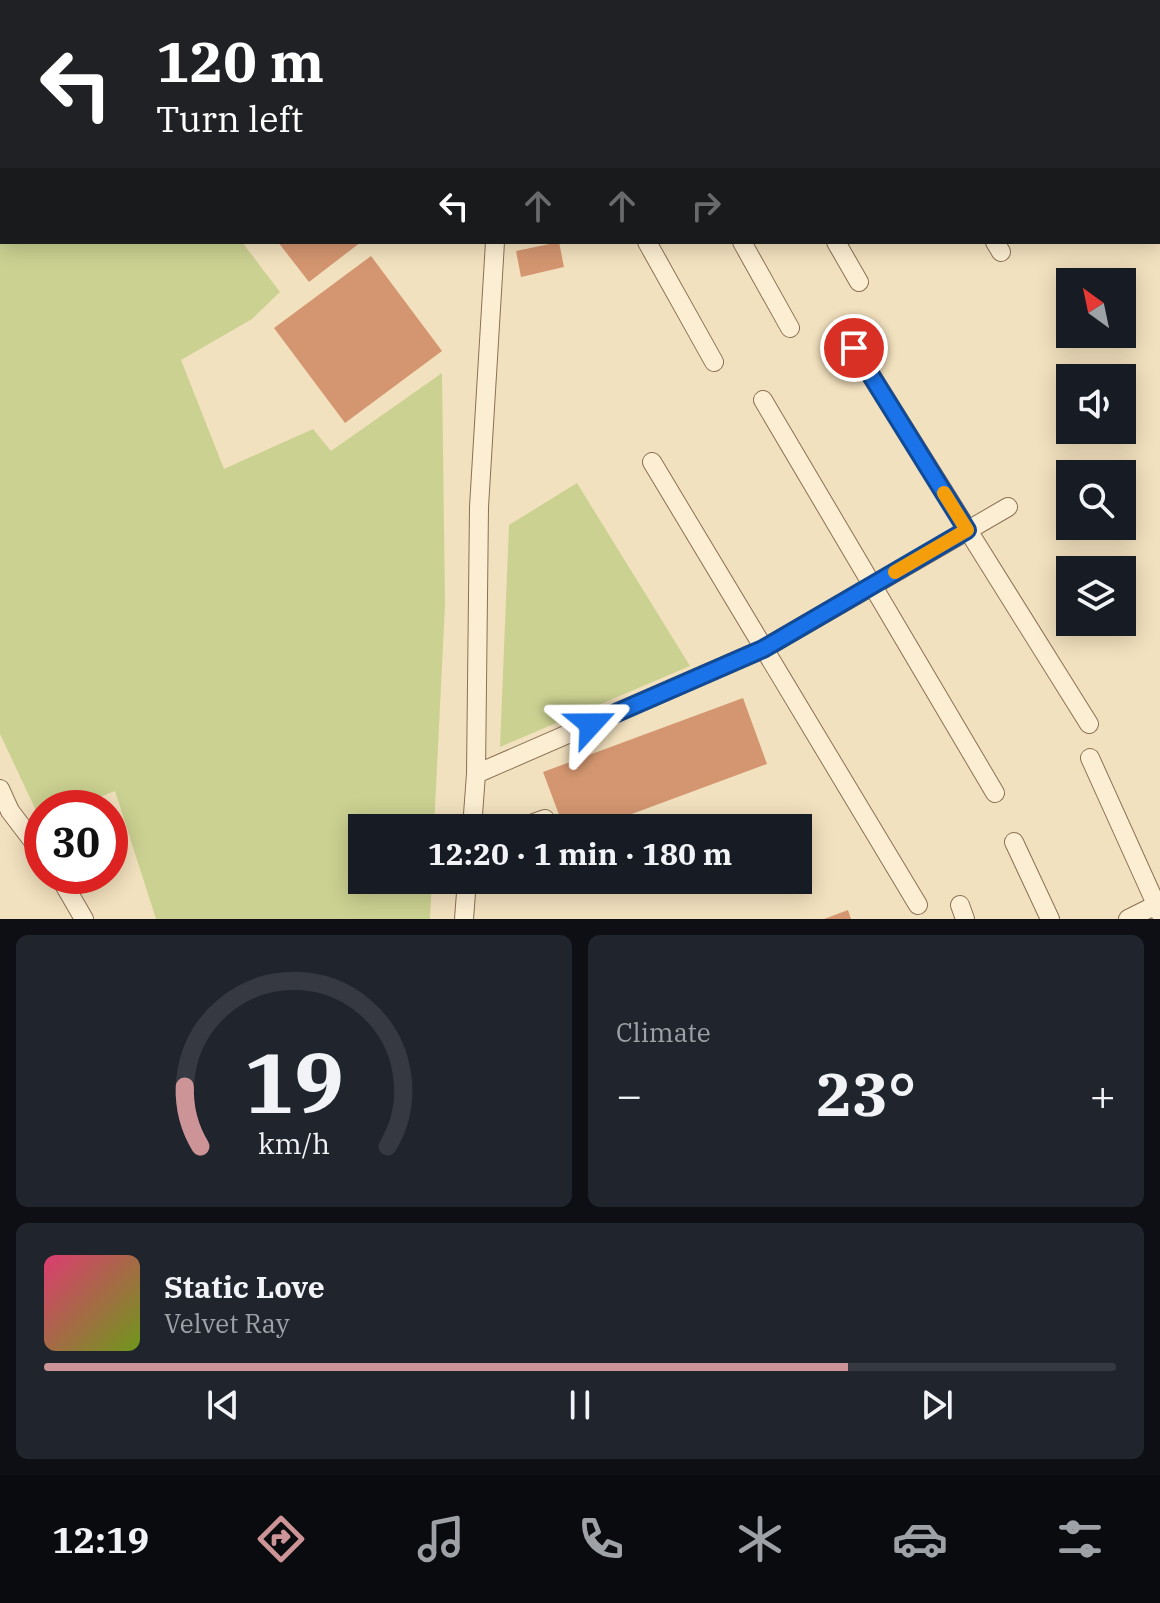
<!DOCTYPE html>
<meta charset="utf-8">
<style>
:root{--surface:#171b24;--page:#20242c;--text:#f1f3f6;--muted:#9ea1a6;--line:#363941;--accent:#cd9498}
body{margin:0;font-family:"IBM Plex Serif",serif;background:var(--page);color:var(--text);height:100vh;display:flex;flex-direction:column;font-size:30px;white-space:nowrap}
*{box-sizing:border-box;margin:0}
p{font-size:26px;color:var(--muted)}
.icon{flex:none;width:44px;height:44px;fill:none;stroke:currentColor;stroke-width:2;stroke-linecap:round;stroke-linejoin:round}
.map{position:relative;height:919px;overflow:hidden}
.sheet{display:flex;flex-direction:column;gap:16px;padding:16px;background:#0d0f14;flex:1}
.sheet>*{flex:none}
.guide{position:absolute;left:0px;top:0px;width:1160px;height:244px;box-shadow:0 4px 20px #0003;background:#202124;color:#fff;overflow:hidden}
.needle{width:52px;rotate:327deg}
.tools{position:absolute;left:1056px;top:268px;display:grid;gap:16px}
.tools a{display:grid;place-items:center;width:80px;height:80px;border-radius:0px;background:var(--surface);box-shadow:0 4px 20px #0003;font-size:40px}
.speed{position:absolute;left:24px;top:790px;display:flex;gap:16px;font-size:40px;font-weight:700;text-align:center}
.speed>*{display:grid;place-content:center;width:104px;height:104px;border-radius:50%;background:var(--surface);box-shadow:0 4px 20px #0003;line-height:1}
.speed .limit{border:12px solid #d22;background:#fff;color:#111}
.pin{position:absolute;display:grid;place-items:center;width:68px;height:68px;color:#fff;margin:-34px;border:4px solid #fff;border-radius:50%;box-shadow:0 2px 8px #0007}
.me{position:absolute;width:88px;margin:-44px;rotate:66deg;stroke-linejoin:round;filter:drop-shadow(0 0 6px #0008)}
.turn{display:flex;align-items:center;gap:28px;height:168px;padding:0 24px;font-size:36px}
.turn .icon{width:104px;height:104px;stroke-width:2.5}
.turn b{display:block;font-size:56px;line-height:68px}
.lanes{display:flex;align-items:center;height:76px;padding:0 24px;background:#0003;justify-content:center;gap:40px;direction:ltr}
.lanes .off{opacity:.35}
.big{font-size:60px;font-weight:700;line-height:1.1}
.sheet .card{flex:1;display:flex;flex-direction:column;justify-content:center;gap:12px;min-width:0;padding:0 28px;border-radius:12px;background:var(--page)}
.sheet .dial{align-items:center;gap:0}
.dial svg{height:208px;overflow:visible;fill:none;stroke:var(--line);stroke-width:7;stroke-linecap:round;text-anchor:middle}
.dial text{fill:var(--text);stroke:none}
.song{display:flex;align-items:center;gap:24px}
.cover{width:96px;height:96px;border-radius:12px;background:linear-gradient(135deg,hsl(340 70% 55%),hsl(80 70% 35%))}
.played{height:8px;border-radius:4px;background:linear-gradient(90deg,var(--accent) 75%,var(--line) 75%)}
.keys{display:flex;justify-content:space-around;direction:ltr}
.heat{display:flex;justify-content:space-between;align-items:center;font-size:44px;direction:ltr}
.sheet .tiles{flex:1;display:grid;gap:16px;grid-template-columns:1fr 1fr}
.card:last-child{grid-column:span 2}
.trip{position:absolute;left:348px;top:814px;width:464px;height:80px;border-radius:0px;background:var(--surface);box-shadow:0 4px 20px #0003;font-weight:700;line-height:80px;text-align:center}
.dock{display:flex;height:128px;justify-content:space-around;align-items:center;background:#090b0e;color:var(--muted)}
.dock .icon{width:56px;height:56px}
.dock .current{color:var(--accent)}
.dock b{font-size:36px;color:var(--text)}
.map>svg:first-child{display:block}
</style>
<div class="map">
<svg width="1160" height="919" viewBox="0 0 1160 919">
<rect width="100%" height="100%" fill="#f2e1be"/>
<!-- green -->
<path fill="#cbd191" d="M0,0H13L14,2H2V242H242L280,292L252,319L181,360L224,469L313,429L331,451L442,373L445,605L434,828H362V880H432L430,919H156L115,791L72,808H42L41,821L0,734Z
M1057,0H1160V131L1158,132V2H1058Z
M577,483L690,666L500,747L509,525Z"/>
<!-- building -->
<path fill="#d49670" d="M278,242H361L309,282Z
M559,242L564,267L521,277L516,251Z
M371,256L442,351L345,423L274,328Z
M743,698L767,764L594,828H564L543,772Z
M848,910L851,919H824Z"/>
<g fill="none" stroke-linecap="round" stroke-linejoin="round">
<defs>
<path id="minor" d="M471,0L472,2
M974,0L975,2
M1158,228L1160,232
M647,242L714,362
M742,242L790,328
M836,242L859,282
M995,242L1001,252
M854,348L1089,724
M763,400L995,793
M652,462L918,905
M1090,758L1160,913
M476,774L763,649L1008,507
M0,789L10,811L42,853
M472,828L476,774L479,507L495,242
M520,828L545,819
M1014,842L1050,919
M59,876L84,919
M960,905L965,919
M464,919L467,880
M1128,919L1160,903"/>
</defs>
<!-- minor casing -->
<use href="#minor" stroke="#8c7055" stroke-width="20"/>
<!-- minor -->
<use href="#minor" stroke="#fceed2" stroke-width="18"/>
</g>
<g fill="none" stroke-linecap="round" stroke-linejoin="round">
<defs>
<path id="route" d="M591,724L763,649L967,530L854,348"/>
</defs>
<!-- route casing -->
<use href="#route" stroke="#114b97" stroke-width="20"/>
<!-- route -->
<use href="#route" stroke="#1a73e8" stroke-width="14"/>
<!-- slow -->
<path stroke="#f59e0b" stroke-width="14" d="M895,572L967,530L944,493"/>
</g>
</svg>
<div class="tools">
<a><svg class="needle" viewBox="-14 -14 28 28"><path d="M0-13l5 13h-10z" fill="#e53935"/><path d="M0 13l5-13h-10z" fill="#9ea1a6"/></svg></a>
<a><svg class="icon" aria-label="sound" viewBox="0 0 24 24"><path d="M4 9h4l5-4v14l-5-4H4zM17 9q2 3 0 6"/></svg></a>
<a><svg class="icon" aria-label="search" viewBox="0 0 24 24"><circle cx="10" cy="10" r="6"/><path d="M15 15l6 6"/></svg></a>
<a><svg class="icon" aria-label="layers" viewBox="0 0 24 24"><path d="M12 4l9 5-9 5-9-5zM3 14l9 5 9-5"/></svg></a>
</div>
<div class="speed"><div class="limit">30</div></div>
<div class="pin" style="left:854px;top:348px;background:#d93025"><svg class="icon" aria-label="arrive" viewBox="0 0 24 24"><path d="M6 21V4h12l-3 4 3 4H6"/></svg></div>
<svg class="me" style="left:591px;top:724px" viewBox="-20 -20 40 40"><path d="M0-17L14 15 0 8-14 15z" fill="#1a73e8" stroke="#fff" stroke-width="4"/></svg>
<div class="trip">12:20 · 1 min · 180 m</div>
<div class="guide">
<div class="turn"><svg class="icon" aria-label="left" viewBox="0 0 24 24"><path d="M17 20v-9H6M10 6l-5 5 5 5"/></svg><div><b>120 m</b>Turn left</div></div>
<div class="lanes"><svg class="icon" aria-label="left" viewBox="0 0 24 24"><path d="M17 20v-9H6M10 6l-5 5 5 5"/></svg><svg class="icon off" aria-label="ahead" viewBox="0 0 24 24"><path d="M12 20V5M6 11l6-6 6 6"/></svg><svg class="icon off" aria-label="ahead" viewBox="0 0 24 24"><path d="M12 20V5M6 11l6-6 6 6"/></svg><svg class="icon off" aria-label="right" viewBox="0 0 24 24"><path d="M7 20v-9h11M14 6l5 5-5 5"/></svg></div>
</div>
</div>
<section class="sheet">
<div class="tiles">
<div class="card dial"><svg viewBox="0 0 100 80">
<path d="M14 69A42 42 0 1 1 86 69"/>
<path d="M14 69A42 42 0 0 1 8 46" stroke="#cd9498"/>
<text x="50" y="56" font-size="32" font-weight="700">19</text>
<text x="50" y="72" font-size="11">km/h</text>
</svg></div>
<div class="card"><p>Climate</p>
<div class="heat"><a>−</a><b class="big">23°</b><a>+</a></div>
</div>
<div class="card">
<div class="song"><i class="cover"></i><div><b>Static Love</b><p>Velvet Ray</p></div></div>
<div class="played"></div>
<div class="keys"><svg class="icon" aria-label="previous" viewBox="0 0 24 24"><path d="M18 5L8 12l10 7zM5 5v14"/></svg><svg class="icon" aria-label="pause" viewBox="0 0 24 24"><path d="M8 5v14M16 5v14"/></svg><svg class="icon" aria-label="next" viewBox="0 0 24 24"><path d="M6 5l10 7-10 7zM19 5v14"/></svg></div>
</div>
</div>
</section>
<nav class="dock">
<b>12:19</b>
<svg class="icon current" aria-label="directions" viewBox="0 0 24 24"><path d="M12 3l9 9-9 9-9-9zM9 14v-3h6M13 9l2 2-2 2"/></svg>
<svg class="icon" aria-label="music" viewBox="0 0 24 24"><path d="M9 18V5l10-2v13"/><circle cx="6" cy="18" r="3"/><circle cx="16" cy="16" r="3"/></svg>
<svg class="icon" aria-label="phone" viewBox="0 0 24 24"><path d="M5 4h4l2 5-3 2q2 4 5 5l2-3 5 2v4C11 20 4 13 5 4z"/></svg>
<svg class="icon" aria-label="climate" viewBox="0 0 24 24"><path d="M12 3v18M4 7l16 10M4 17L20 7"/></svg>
<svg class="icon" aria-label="car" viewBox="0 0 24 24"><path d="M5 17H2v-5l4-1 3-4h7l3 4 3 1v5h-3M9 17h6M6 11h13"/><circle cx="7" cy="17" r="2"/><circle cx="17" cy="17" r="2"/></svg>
<svg class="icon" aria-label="filters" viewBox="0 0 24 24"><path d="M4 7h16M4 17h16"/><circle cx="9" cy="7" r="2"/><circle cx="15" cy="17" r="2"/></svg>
</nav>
